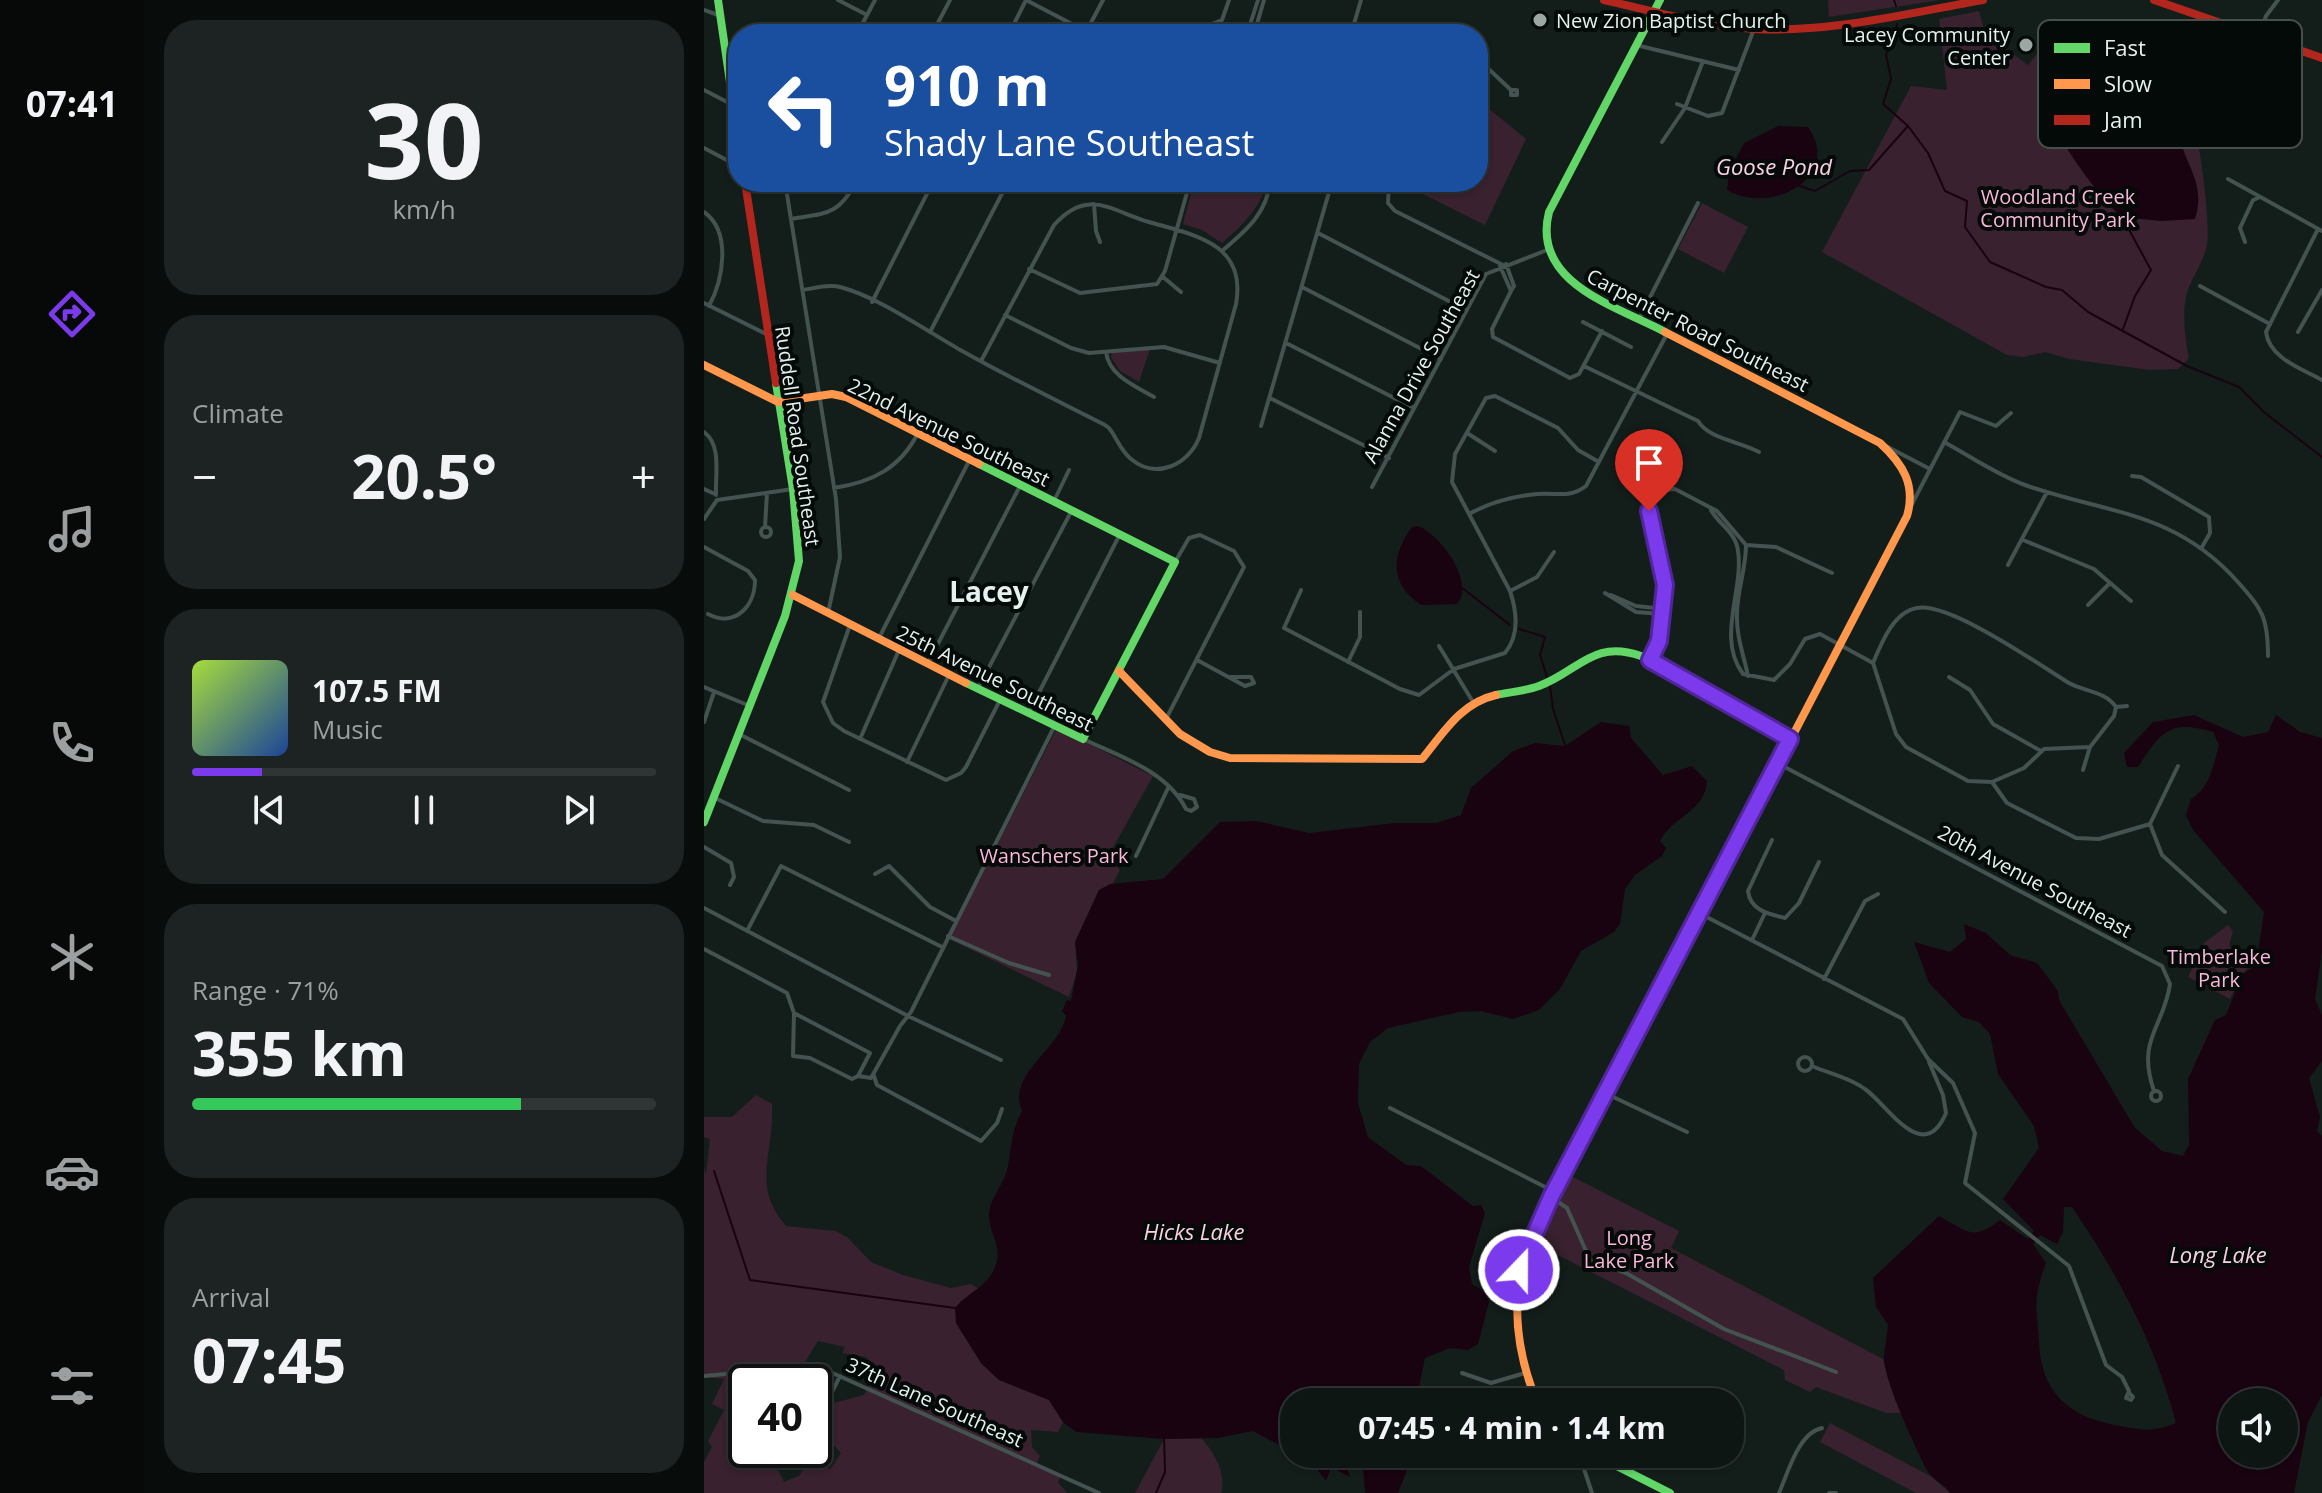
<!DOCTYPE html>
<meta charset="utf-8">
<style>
:root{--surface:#0e1614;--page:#1c2322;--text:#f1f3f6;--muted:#9b9fa0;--line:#2e3534;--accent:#7c3aed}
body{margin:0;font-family:"Open Sans",sans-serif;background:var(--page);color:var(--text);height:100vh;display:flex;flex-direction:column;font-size:30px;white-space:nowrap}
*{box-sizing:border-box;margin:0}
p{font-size:26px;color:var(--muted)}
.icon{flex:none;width:44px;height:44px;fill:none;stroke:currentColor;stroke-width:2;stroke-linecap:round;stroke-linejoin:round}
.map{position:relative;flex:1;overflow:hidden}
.details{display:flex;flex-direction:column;gap:20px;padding:20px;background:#080c0b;width:560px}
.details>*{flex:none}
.hud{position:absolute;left:24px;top:24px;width:760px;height:168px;border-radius:32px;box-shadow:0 2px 6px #0004,0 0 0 2px var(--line);background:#1a4fa0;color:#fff;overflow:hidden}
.tools{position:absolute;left:1514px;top:1388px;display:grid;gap:16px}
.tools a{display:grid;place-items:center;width:80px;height:80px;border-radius:50%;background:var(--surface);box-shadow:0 2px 6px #0004,0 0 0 2px var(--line);font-size:40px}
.speed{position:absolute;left:24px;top:1364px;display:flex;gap:16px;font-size:40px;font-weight:700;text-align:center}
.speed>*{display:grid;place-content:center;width:104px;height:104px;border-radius:50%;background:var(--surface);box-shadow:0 2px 6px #0004,0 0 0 2px var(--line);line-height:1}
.speed .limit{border:4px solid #111;border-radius:12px;background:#fff;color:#111}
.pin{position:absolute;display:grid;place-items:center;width:68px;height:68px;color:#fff;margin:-82px -34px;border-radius:50% 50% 50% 0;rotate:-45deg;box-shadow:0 0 8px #0007}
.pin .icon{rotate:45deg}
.me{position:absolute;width:88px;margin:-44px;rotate:22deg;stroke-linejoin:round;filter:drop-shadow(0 0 6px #0008)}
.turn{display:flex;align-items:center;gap:28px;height:168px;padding:0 24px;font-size:36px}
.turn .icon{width:104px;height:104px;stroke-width:2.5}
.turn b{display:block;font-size:56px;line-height:68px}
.big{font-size:60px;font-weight:700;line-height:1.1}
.details .widget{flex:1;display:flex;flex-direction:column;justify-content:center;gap:12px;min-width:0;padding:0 28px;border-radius:32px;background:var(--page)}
.details .dial{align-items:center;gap:0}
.dial b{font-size:104px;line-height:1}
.song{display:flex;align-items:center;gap:24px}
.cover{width:96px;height:96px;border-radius:12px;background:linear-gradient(135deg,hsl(80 70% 55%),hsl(220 70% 35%))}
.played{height:8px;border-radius:4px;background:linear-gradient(90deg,var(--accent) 15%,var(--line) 15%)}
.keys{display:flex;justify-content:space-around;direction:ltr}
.heat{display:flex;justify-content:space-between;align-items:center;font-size:44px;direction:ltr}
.charge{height:12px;border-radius:6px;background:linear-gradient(90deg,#34c759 71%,var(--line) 0)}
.trip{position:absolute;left:576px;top:1388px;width:464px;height:80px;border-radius:32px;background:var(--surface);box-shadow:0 2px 6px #0004,0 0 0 2px var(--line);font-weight:700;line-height:80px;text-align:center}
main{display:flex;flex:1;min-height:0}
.dock{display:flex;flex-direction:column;width:144px;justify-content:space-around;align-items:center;background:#060908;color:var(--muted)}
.dock .icon{width:56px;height:56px}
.dock .selected{color:var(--accent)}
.dock b{font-size:36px;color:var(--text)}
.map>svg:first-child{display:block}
</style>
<main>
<nav class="dock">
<b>07:41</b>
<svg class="icon selected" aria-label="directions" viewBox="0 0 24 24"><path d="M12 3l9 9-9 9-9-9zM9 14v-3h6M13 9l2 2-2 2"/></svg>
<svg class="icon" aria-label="music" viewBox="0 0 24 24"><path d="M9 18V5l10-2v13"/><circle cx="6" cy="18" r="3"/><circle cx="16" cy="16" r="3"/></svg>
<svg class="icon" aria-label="phone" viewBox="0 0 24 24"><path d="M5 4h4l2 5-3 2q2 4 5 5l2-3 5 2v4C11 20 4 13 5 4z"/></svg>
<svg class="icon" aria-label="climate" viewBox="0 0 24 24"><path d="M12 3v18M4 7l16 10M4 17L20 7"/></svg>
<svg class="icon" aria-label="car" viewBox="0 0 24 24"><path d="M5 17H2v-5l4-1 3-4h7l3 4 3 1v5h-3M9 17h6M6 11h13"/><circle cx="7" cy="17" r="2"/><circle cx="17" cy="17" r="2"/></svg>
<svg class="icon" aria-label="filters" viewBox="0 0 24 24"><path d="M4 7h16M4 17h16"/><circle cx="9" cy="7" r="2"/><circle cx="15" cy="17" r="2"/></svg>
</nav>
<section class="details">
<div class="widget dial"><b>30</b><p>km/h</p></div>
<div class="widget"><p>Climate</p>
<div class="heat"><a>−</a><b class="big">20.5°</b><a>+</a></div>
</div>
<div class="widget">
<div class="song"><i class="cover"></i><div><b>107.5 FM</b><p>Music</p></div></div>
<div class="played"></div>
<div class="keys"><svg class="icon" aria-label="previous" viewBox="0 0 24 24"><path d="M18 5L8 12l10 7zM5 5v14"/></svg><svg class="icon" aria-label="pause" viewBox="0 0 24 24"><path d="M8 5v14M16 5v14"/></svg><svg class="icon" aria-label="next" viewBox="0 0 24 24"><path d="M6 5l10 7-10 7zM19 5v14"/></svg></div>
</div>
<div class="widget"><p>Range · 71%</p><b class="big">355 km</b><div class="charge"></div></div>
<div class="widget"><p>Arrival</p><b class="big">07:45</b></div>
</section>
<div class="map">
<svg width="1618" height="1493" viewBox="0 0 1618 1493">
<rect width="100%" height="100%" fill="#131e1b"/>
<!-- green -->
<path fill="#39212f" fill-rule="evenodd" d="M1124,0H1236L1125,17Z
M1275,11L1284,44L1298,46L1324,65L1348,35C1393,20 1431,39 1473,55C1487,80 1508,215 1503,244C1500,261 1490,274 1484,290C1477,308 1481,339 1485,358L1474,369L1446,370L1365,359L1341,352L1319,357L1303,355L1118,252L1207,86L1243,90L1235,19Z
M774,100L822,139L781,225L695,182H774Z
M490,182H562C558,207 537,227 518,243L498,230L479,224Z
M998,203L1044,227L1020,273L974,249Z
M446,349L435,382L416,371L407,357L408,353Z
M353,728L449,776L406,853L416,870L408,885L395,890L371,942L373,972L365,997L245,939Z
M1524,925L1529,931L1525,946L1552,958L1536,977L1526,999L1484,977L1500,943Z
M52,1095L68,1104C71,1154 46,1185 82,1226L131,1231L143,1237L167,1262L199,1275L247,1288L267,1284L275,1289L256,1302L252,1323L277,1363L295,1380L345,1400L359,1422L354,1432L327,1430L328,1447L336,1456L332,1465L357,1476L354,1482L363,1493H0V1462L8,1447L4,1441L20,1410L8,1404L20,1379L0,1377V1168L2,1174L6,1139L0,1137V1117H28ZM114,1341L141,1347L138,1353L162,1357L174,1369L160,1395L126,1404L110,1418V1429L117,1427L129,1434L126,1441L137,1453L126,1469L107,1457L95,1476L80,1482L74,1470L96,1457L95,1450H42V1382H60L62,1377L89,1382Z
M863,1174L975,1231L967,1248L1179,1359L1191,1400L1199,1413H1182L1112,1387L1106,1392L1081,1380L1080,1370L828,1242Z
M1126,1423L1228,1477L1246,1493H1212L1116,1442Z
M497,1438C510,1452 523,1474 517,1493H431L460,1439Z"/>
<!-- water -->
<path fill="#190310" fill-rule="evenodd" d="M1412,35C1440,44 1468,61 1470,94C1471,103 1468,111 1468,120L1476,128C1474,160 1504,178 1491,219L1457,221L1417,217C1387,187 1289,67 1363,39C1377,33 1396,36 1412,35Z
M1074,126L1104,127C1139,176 1068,216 1023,190L1025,172L1040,143Z
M714,526C736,534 772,583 753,604L717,605C685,583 687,556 708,527Z
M1490,715L1539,737L1564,732L1572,715L1596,732L1618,738V951L1611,999L1618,1015V1061L1605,1078L1616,1117L1613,1131L1618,1136V1395L1604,1422L1590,1493H1246C1241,1484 1230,1481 1224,1472C1213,1452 1178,1376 1180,1356C1181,1346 1183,1336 1184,1325L1172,1307L1169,1278L1235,1216C1263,1231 1268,1242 1296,1220L1324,1239L1330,1231L1299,1199L1335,1148L1330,1126L1294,1074L1286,1034L1275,1022L1258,1017L1225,983L1210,942L1246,952L1262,939L1260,924L1282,933L1306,955L1333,963L1354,991L1355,1000L1431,1128L1458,1151L1479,1156L1485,1145L1484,1079L1511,1020L1522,1015L1538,974L1552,966L1560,912L1489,830L1482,815L1487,799C1506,788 1509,766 1515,745L1509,732C1465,719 1457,732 1434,767H1423L1420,753L1449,722ZM1360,1207H1368C1413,1273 1452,1345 1472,1423C1446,1433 1438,1430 1411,1425C1363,1416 1337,1391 1335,1342C1333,1303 1328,1302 1342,1263L1329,1244L1336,1235L1353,1244L1359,1232ZM1528,1402H1580V1454H1528Z
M897,722L925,726L927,738L959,775L988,766L1003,781C1001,812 969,816 956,841L962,848L958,856L931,875L921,889L916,924L910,932L877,951L856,989L835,1010L809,1019L777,1011L755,1012L684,1028L666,1042L655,1064L654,1103L664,1137L702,1165L717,1166L769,1206L777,1205L781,1213L765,1267L768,1284L781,1292L785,1302L774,1344L764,1350L746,1348L721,1358L712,1402H590V1453L549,1431L514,1438L460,1439L372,1432L359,1422L345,1400L295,1380L277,1363L252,1323L251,1308C264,1292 286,1286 292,1264C298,1246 285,1232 285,1216C285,1199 299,1186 303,1170C309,1145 305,1136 318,1111C302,1074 356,1050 362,1016L358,1011L363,1000L367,1001L374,965L371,942L395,890L406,884L459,879L516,822L552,821L605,833L691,823H732L757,815L767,788L809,751L831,743L861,746Z
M610,1454H653L651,1470H644L646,1477L627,1467L622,1481L613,1469Z
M658,1454H709L694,1493H661Z"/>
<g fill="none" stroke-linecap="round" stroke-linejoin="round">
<!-- stream -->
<path stroke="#190310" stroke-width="2" d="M1190,0L1192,6
M1193,24L1189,44L1182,54L1187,79L1179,104L1204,126L1224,153L1241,191L1263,201L1261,227L1286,262L1342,287L1358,290L1384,312L1483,366L1535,387L1561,413L1618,457
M1095,186L1111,191L1146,171L1165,170L1203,127
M1417,215L1447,270L1431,296L1419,329
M757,587L806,625
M815,629L841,637L836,655L843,677
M846,685L849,709L861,745
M10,1171L46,1280L251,1308
M452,1493L461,1472L460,1436"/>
<!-- street -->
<path stroke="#445350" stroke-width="4" d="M134,0L163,15
M0,10L14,15
M153,34L171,0
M228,34L246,0
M305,34L322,0L387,34
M381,34L399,0
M441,34H449
M493,34L498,28L518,20L525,0
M543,34L554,0
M550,34L560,0
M647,34L657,0
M1555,36L1562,16L1574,0
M932,45L1035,70
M774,59L807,90
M0,90L29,105
M807,90H813V95H807Z
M973,104L1004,116L1018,113L1050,29
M958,142L981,108L999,61
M0,148L34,166
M1524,179L1618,231
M81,182L132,499L136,557L124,613
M685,182L684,203L691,211L799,265
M42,190L81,182
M390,204L392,231L396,242
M0,212C28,232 19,280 5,306
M87,219C122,213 134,216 152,182
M1614,229L1562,332C1565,358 1598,369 1618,380
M614,233L762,310
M1541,242L1536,228L1549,200L1554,198
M518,251C541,231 563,214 566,182
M796,266L807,291L810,286L802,264
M325,269L376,293L453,284L461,271L486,182
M459,277L477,292
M1496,286L1564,323
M598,287L737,359
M99,290C111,288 125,284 136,287C175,297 224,332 260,352C306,378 354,401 401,425L405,428C413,438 416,450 427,459C452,480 484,465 495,438L532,304C543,243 490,235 445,222C407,211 384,187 350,225L277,361
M807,291L788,329L789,337L866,378L875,374L898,331
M168,302L229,182
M0,303L64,335
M301,315L367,348L385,353L460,347L516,363
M936,317L994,203
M879,322L927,347
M226,332L304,182
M1594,332L1618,290
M582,343L710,408
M402,352C405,376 431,386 450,397
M880,366L994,421C1005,439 1035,441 1055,452
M566,398L685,458
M557,426L628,182
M0,432C18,445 11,475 12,495
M763,433L791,451
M1240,442C1266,456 1293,475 1321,485C1403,514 1469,510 1533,581C1558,609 1564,617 1564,656
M1182,446L1226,469
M1428,476L1437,477L1505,517L1506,533L1498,547
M668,487L782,274L843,250
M130,488C169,482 196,468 214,433
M0,489L11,494
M13,500L89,489
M350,501L365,470
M1208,504L1256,412L1292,426L1307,413
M1007,510C1015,525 1032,532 1034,551C1040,590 1012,638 1039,674L1070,680L1086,664L1101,639L1116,634L1169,663
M765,514C785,503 811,496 833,494C853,492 865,499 882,486L964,332
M0,519L13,500
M61,527L63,493
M57 532a5 5 0 1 1 10 0a5 5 0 1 1-10 0Z
M948,530L945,536L955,561
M1319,540L1390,569L1427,601
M1042,545L1072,547L1128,573
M0,547L44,571L51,580C51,607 30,628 4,614
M1304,565L1343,492
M597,590L580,628L696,689L715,695L750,669L801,653C816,635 813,612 806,591L748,482L751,454L782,398L791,396L854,428L874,450L895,462
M806,591L833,577L850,552
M901,593L932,612L959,614
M907,595L932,606L960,609
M1384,605L1406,583
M146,625L119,702L129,723L140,731L242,780L257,773L262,767L296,700
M175,638L266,459
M735,646L769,702
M941,657L955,634
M493,660L541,686L550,683L547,677H525
M946,660C963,625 962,588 955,551C953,536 939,519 946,504C950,493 961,489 971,489L1013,511L1042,545C1042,569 1033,591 1033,614C1032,636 1040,656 1044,676
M644,662L656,637V612
M224,663L317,484
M1169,663L1192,734L1202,747L1264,781L1288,782L1303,803L1372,838L1395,839L1446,824
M1169,663C1177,644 1189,612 1213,608C1246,602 1334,664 1365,683C1381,692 1401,691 1412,707
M1245,677L1266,690L1289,724L1337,751
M0,687L46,706
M274,688L368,510
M1412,707L1423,706
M324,714L416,534
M461,721L540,567L530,551L496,535L485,538L471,562
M0,722L10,692
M35,734L145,790
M156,739L195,650
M379,739C417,757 463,771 482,809L487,811L493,807L490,799L476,795
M203,762L245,675
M1075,764L1458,966L1466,984C1460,1027 1432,1039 1450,1091
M1379,770L1386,747L1410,716L1412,707
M1288,782L1320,768L1340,749L1386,747
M11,798L59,821L110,825L145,842
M1446,824L1458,855L1521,912
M1446,824L1474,766
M1068,840L1044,891C1046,910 1064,914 1081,918L1095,903L1115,862
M0,847L27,863L30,877L26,885
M432,856L465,786
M171,874L185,866L226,907L252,921
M0,908L204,1016L297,1060
M995,913L1199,1019L1224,1059L1249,1083L1271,1133L1261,1183L1365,1266L1402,1365L1418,1377L1425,1391L1422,1398L1427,1400L1429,1397L1425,1393
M43,931L77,866L238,947
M244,936L305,963L345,975
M1048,940L1061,913
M0,949L83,993L90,1013L89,1056L106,1058L148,1079L154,1076L167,1078L196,1026L207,1012L350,727
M1120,979L1161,901L1174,894
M90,1013L166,1053L154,1076
M1094 1064a7 7 0 1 1 14 0a7 7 0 1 1-14 0Z
M1108,1066C1126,1074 1145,1077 1161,1089C1183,1104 1219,1167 1242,1113L1239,1095L1225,1062
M170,1076L173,1085L277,1141L293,1123L298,1109
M1447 1096a5 5 0 1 1 10 0a5 5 0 1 1-10 0Z
M903,1094L983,1132
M686,1108L851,1192
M847,1197L863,1208L886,1260L922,1273L1020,1329L1132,1372
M758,1373L787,1383L821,1373
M0,1376L97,1367L124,1371L395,1493
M91,1382L98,1367
M118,1412L136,1376
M881,1454L878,1463L888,1493
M1075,1493C1084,1473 1094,1433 1118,1428
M1125,1493H1132"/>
<!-- fast -->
<path stroke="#63d668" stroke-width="8" d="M14,0L34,137
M956,0L845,212C827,283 912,306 961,332
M262,683L379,739L471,562L275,464
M792,695C806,692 822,691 835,686C875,671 889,639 937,656L1086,739
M0,822L81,616L95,561L89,489L72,383
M902,1094L1076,760
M889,1454L966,1493"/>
<!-- slow -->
<path stroke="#ff974d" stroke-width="8" d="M961,332L1176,443C1199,464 1212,485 1203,516L1076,760
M0,365L74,402L128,394L142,397L275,464
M89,595L262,683
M415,671L476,734L506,752L526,758L718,759C740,732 757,703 792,695
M833,1402C812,1352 807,1302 821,1250L902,1094"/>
<!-- jam -->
<path stroke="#b3261e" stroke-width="8" d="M900,0C949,11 999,26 1050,29C1127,33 1204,13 1279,0
M1450,0L1618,58
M41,182L72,383"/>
</g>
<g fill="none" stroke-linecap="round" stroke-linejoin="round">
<defs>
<path id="route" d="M815,1270L847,1197L1086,739L946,660L955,641L961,585L945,511"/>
</defs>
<!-- route casing -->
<use href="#route" stroke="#51269a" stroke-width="20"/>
<!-- route -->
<use href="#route" stroke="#7c3aed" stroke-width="14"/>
</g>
<!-- markers -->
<g fill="#9ca7a4" stroke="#030a08" stroke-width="3">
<circle cx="836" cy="20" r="8"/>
<circle cx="1322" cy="45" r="8"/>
</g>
<g text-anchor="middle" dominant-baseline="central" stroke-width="8" stroke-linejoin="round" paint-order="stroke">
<!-- poi labels -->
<g font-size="20" fill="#e5f1ee" stroke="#030a08" text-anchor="start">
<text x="852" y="20">New Zion Baptist Church</text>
<text x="1306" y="34" text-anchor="end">Lacey Community<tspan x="1306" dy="23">Center</tspan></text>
</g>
<!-- park labels -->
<g font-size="20" fill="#fbb6da" stroke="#030a08">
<text x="1354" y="196">Woodland Creek<tspan x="1354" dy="23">Community Park</tspan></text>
<text x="350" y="855">Wanschers Park</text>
<text x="1515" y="956">Timberlake<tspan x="1515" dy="23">Park</tspan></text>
<text x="925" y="1237">Long<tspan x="925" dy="23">Lake Park</tspan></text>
</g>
<!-- street labels -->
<g font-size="20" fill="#e5f1ee" stroke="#030a08">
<text transform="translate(994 330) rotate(27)">Carpenter Road Southeast</text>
<text transform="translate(717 366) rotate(-61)">Alanna Drive Southeast</text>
<text transform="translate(245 432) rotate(26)">22nd Avenue Southeast</text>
<text transform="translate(94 436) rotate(82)">Ruddell Road Southeast</text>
<text transform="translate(291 678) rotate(26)">25th Avenue Southeast</text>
<text transform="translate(1331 881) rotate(28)">20th Avenue Southeast</text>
<text transform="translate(231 1402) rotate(24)">37th Lane Southeast</text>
</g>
<!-- water labels -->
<g font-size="22" font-style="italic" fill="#fbd0e5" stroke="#030a08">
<text x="1070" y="166">Goose Pond</text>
<text x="490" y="1231">Hicks Lake</text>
<text x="1514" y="1254">Long Lake</text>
</g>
<!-- district labels -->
<g font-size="28" font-weight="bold" fill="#e5f1ee" stroke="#030a08">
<text x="285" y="591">Lacey</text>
</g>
</g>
<!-- legend -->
<rect x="1334" y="20" width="264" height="128" rx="12" fill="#030a08" stroke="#474f4d" stroke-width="2"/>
<rect x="1350" y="43" width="36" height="10" fill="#63d668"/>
<rect x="1350" y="79" width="36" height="10" fill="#ff974d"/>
<rect x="1350" y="115" width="36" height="10" fill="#b3261e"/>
<g font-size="22" fill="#e5f1ee">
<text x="1400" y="56">Fast</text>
<text x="1400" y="92">Slow</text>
<text x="1400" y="128">Jam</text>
</g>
</svg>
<div class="tools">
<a><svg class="icon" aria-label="sound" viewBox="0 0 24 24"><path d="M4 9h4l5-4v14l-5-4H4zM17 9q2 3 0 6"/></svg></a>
</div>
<div class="speed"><div class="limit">40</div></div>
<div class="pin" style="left:945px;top:511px;background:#d93025"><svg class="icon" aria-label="arrive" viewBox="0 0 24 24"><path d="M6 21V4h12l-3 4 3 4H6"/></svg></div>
<svg class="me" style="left:815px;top:1270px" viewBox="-20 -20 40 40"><circle r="17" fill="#7c3aed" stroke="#fff" stroke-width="3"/><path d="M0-11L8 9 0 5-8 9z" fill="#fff"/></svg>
<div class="trip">07:45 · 4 min · 1.4 km</div>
<div class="hud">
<div class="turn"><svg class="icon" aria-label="left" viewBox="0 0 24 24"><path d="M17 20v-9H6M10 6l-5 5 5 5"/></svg><div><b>910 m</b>Shady Lane Southeast</div></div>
</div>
</div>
</main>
